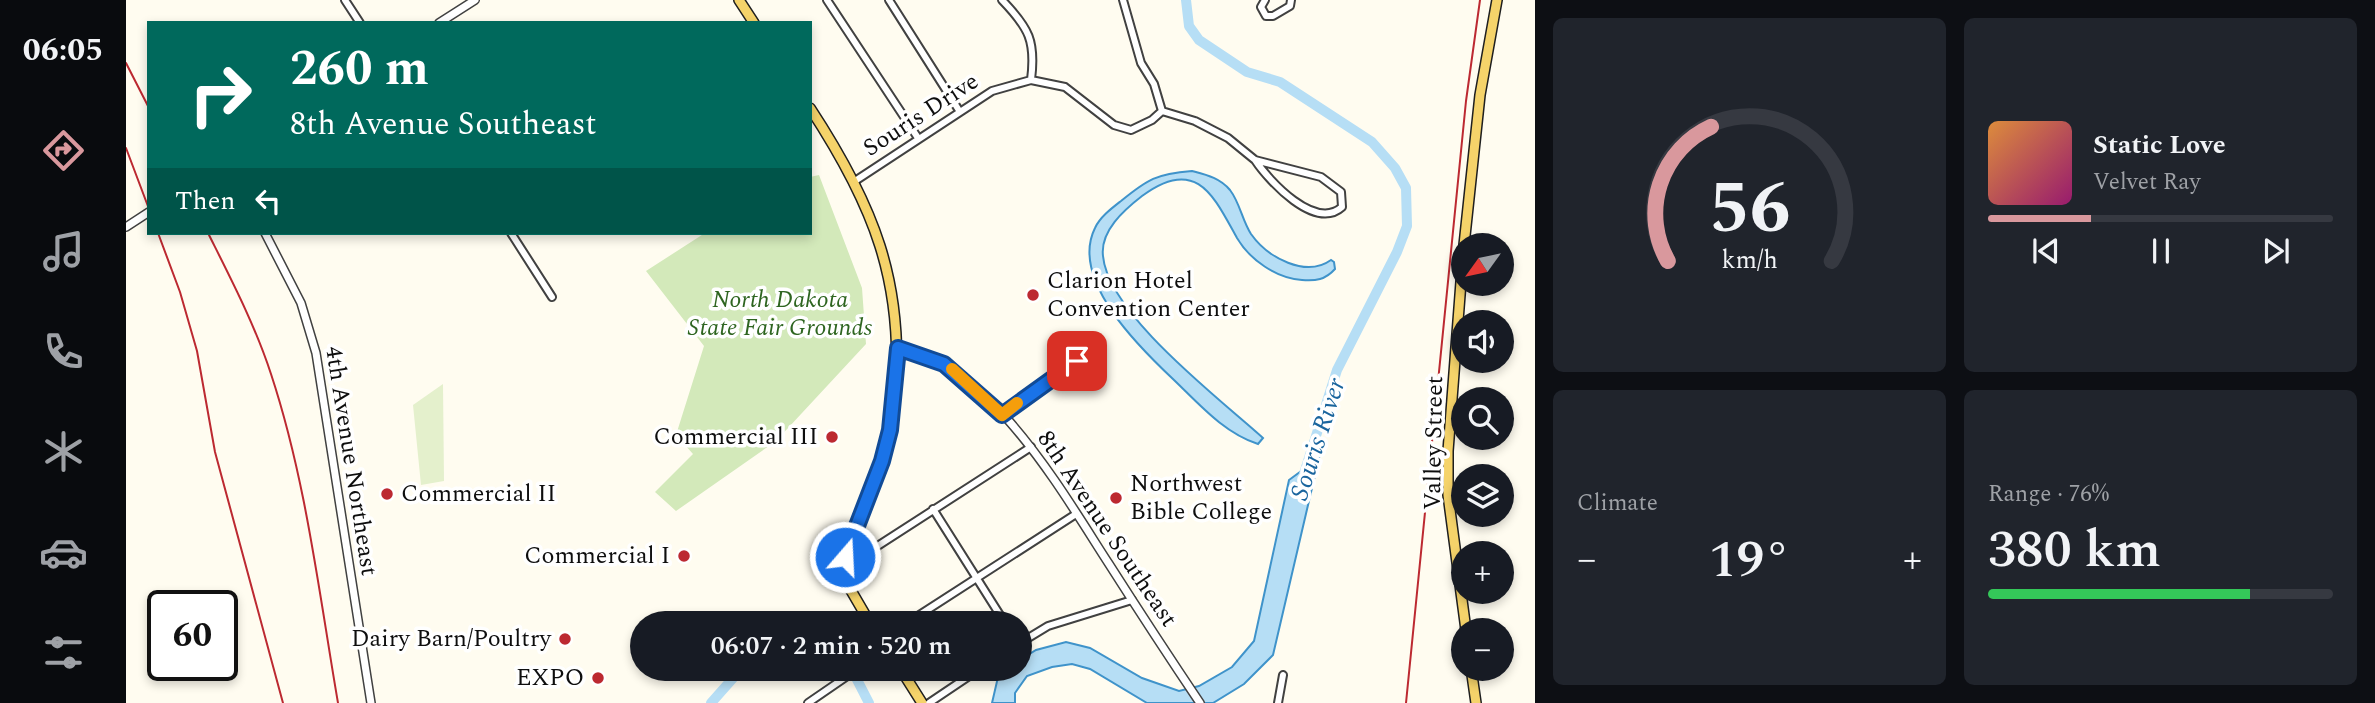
<!DOCTYPE html>
<meta charset="utf-8">
<style>
:root{--surface:#171b24;--page:#20242c;--text:#f1f3f6;--muted:#9ea1a6;--line:#363941;--accent:#d9989d}
body{margin:0;font-family:Spectral,serif;background:var(--page);color:var(--text);height:100vh;display:flex;flex-direction:column;font-size:26px;white-space:nowrap}
*{box-sizing:border-box;margin:0}
p{font-size:23px;color:var(--muted)}
.icon{flex:none;width:38px;height:38px;fill:none;stroke:currentColor;stroke-width:2;stroke-linecap:round;stroke-linejoin:round}
.map{position:relative;flex:1;overflow:hidden}
.drawer{display:flex;flex-direction:column;gap:18px;padding:18px;background:#0d0f14;width:840px}
.drawer>*{flex:none}
.banner{position:absolute;left:21px;top:21px;width:665px;height:214px;border-radius:0px;box-shadow:0 4px 10px #0003;background:#00695c;color:#fff;overflow:hidden}
.needle{width:46px;rotate:237deg}
.buttons{position:absolute;left:1325px;top:233px;display:grid;gap:14px}
.buttons a{display:grid;place-items:center;width:63px;height:63px;border-radius:50%;background:var(--surface);box-shadow:0 4px 10px #0003;font-size:35px}
.speed{position:absolute;left:21px;top:590px;display:flex;gap:14px;font-size:35px;font-weight:700;text-align:center}
.speed>*{display:grid;place-content:center;width:91px;height:91px;border-radius:50%;background:var(--surface);box-shadow:0 4px 10px #0003;line-height:1}
.speed .limit{border:4px solid #111;border-radius:10px;background:#fff;color:#111}
.pin{position:absolute;display:grid;place-items:center;width:60px;height:60px;color:#fff;margin:-30px;border-radius:14px;box-shadow:0 4px 10px #0006}
.me{position:absolute;width:77px;margin:-38px;rotate:19deg;stroke-linejoin:round;filter:drop-shadow(0 0 5px #0008)}
.turn{display:flex;align-items:center;gap:24px;height:147px;padding:0 28px;font-size:32px}
.turn .icon{width:91px;height:91px;stroke-width:2.5}
.turn b{display:block;font-size:49px;line-height:60px}
.then{display:flex;align-items:center;height:66px;padding:0 28px;background:#0003;gap:14px;font-size:26px}
.big{font-size:52px;font-weight:600;line-height:1.1}
.drawer .tile{flex:1;display:flex;flex-direction:column;justify-content:center;gap:10px;min-width:0;padding:0 24px;border-radius:10px;background:var(--page)}
.drawer .dial{align-items:center;gap:0}
.dial svg{height:182px;overflow:visible;fill:none;stroke:var(--line);stroke-width:7;stroke-linecap:round;text-anchor:middle}
.dial text{fill:var(--text);stroke:none}
.song{display:flex;align-items:center;gap:21px}
.cover{width:84px;height:84px;border-radius:10px;background:linear-gradient(135deg,hsl(30 70% 55%),hsl(320 70% 35%))}
.played{height:7px;border-radius:4px;background:linear-gradient(90deg,var(--accent) 30%,var(--line) 30%)}
.keys{display:flex;justify-content:space-around;direction:ltr}
.heat{display:flex;justify-content:space-between;align-items:center;font-size:38px;direction:ltr}
.charge{height:10px;border-radius:5px;background:linear-gradient(90deg,#34c759 76%,var(--line) 0)}
.drawer .tiles{flex:1;display:grid;gap:18px;grid-template-columns:repeat(2,1fr)}
.trip{position:absolute;left:504px;top:611px;width:402px;height:70px;border-radius:35px;background:var(--surface);box-shadow:0 4px 10px #0003;font-weight:600;line-height:70px;text-align:center}
main{display:flex;flex:1;min-height:0}
.menu{display:flex;flex-direction:column;width:126px;justify-content:space-around;align-items:center;background:#090b0e;color:var(--muted)}
.menu .icon{width:49px;height:49px}
.menu .active{color:var(--accent)}
.menu b{font-size:32px;color:var(--text)}
.map>svg:first-child{display:block}
</style>
<main>
<nav class="menu">
<b>06:05</b>
<svg class="icon active" aria-label="directions" viewBox="0 0 24 24"><path d="M12 3l9 9-9 9-9-9zM9 14v-3h6M13 9l2 2-2 2"/></svg>
<svg class="icon" aria-label="music" viewBox="0 0 24 24"><path d="M9 18V5l10-2v13"/><circle cx="6" cy="18" r="3"/><circle cx="16" cy="16" r="3"/></svg>
<svg class="icon" aria-label="phone" viewBox="0 0 24 24"><path d="M5 4h4l2 5-3 2q2 4 5 5l2-3 5 2v4C11 20 4 13 5 4z"/></svg>
<svg class="icon" aria-label="climate" viewBox="0 0 24 24"><path d="M12 3v18M4 7l16 10M4 17L20 7"/></svg>
<svg class="icon" aria-label="car" viewBox="0 0 24 24"><path d="M5 17H2v-5l4-1 3-4h7l3 4 3 1v5h-3M9 17h6M6 11h13"/><circle cx="7" cy="17" r="2"/><circle cx="17" cy="17" r="2"/></svg>
<svg class="icon" aria-label="filters" viewBox="0 0 24 24"><path d="M4 7h16M4 17h16"/><circle cx="9" cy="7" r="2"/><circle cx="15" cy="17" r="2"/></svg>
</nav>
<div class="map">
<svg width="1409" height="703" viewBox="0 0 1409 703">
<rect width="100%" height="100%" fill="#fffcf0"/>
<!-- green -->
<path fill="#d3e9ba" d="M693,175L736,288L740,344L650,441L550,511L529,492L567,454L550,435L578,346L520,271L579,233H684V177Z"/>
<!-- pitch -->
<path fill="#e4f0cc" d="M317,384L318,481L295,485L287,405Z"/>
<!-- water -->
<path fill="#b6def5" stroke="#3f93ca" stroke-width="2" d="M1066,171C1081,175 1094,178 1104,190C1114,203 1116,220 1125,234C1142,258 1180,278 1205,260L1208,262L1209,269C1199,280 1190,281 1176,280C1150,278 1124,260 1111,238C1088,197 1071,155 1016,196C998,210 974,231 977,256C982,314 1094,399 1137,438L1132,444C1098,433 1073,404 1048,380C1015,349 943,280 969,228C974,217 986,208 995,201C1022,179 1030,174 1066,171Z
M1193,458L1147,655L1118,684L1087,703H1021L964,669L946,664L926,667L901,676L889,693V703H866L872,677L883,669L894,668V660L910,650L940,642L964,648L1016,678L1053,691L1073,686L1106,667L1128,641L1163,480Z"/>
<g fill="none" stroke-linecap="round" stroke-linejoin="round">
<!-- river -->
<path stroke="#b6def5" stroke-width="10" d="M1060,0L1063,26L1073,40L1121,72L1154,82L1246,142L1269,168L1280,188L1281,226L1271,252L1211,370L1176,480
M725,668L743,703
M585,703L616,668"/>
<defs>
<path id="minor" d="M219,0L234,23
M701,0L792,138
M763,0L834,112
M876,0C903,28 910,41 905,80
M997,0L1015,63L1028,84L1036,111
M1139,0L1135,7L1140,16H1147L1164,6L1165,0
M1036,111L1069,121L1102,138L1129,160L1195,177L1215,192L1216,207C1189,231 1143,181 1129,160
M729,181L866,91L905,80L939,87L988,125L1005,130L1026,120L1036,111
M385,233L426,297
M876,415L951,361
M807,509L879,623
M719,567L905,447
M781,623L950,514
M894,643L922,626L1006,600
M682,703L733,668
M803,703L855,668
M1152,703L1157,675"/>
<path id="tertiary" d="M313,23L349,0
M0,227L23,212
M139,233L175,303L190,353L245,703
M772,349C862,359 938,495 983,564C1013,611 1043,657 1074,703"/>
<path id="primary" d="M613,0L628,23
M684,108C747,204 779,282 769,399
M1338,245L1354,95L1371,0
M1337,256L1322,451V495L1340,630
M744,623L723,587L719,557L756,461L769,394
M774,668L796,703
M1345,668L1350,703"/>
</defs>
<!-- minor casing -->
<use href="#minor" stroke="#414141" stroke-width="10"/>
<!-- tertiary casing -->
<use href="#tertiary" stroke="#414141" stroke-width="10"/>
<!-- primary casing -->
<use href="#primary" stroke="#1f1f1f" stroke-width="12"/>
<!-- minor -->
<use href="#minor" stroke="#fff" stroke-width="6"/>
<!-- tertiary -->
<use href="#tertiary" stroke="#fff" stroke-width="7"/>
<!-- primary -->
<use href="#primary" stroke="#f5d36a" stroke-width="9"/>
<!-- rail -->
<path stroke="#bc2931" stroke-width="2" d="M0,63L23,108
M0,148L23,209
M32,233L54,292L71,351L89,452L157,703
M82,233C105,279 129,325 145,374C180,480 193,593 212,703
M1280,703L1340,101L1354,0"/>
</g>
<g fill="none" stroke-linecap="round" stroke-linejoin="round">
<defs>
<path id="route" d="M719,557L756,461L764,430L772,348L818,364L876,415L951,361"/>
</defs>
<!-- route casing -->
<use href="#route" stroke="#114b97" stroke-width="18"/>
<!-- route -->
<use href="#route" stroke="#1a73e8" stroke-width="12"/>
<!-- slow -->
<path stroke="#f59e0b" stroke-width="12" d="M826,369L876,415L891,403"/>
</g>
<!-- markers -->
<g fill="#bc2931" stroke="#fff" stroke-width="2.5">
<circle cx="907" cy="295" r="7"/>
<circle cx="706" cy="437" r="7"/>
<circle cx="261" cy="494" r="7"/>
<circle cx="990" cy="498" r="7"/>
<circle cx="558" cy="556" r="7"/>
<circle cx="439" cy="639" r="7"/>
<circle cx="472" cy="678" r="7"/>
</g>
<g text-anchor="middle" dominant-baseline="central" stroke-width="7" stroke-linejoin="round" paint-order="stroke">
<!-- street labels -->
<g font-size="24" fill="#0e0e0e" stroke="#fff">
<text transform="translate(795 115) rotate(-33)">Souris Drive</text>
<text transform="translate(1308 443) rotate(-89)">Valley Street</text>
<text transform="translate(225 461) rotate(81)">4th Avenue Northeast</text>
<text transform="translate(981 529) rotate(56)">8th Avenue Southeast</text>
</g>
<!-- poi labels -->
<g font-size="24" fill="#0e0e0e" stroke="#fff" text-anchor="end">
<text x="921" y="281" text-anchor="start">Clarion Hotel<tspan x="921" dy="28">Convention Center</tspan></text>
<text x="692" y="437">Commercial III</text>
<text x="1004" y="484" text-anchor="start">Northwest<tspan x="1004" dy="28">Bible College</tspan></text>
<text x="275" y="494" text-anchor="start">Commercial II</text>
<text x="544" y="556">Commercial I</text>
<text x="425" y="639">Dairy Barn/Poultry</text>
<text x="458" y="678">EXPO</text>
</g>
<!-- park labels -->
<g font-size="24" font-style="italic" fill="#2e6520" stroke="#fff">
<text x="654" y="300">North Dakota<tspan x="654" dy="28">State Fair Grounds</tspan></text>
</g>
<!-- water labels -->
<g font-size="26" font-style="italic" fill="#1a659e" stroke="#fff">
<text transform="translate(1192 439) rotate(-72)">Souris River</text>
</g>
</g>
</svg>
<div class="buttons">
<a><svg class="needle" viewBox="-14 -14 28 28"><path d="M0-13l5 13h-10z" fill="#e53935"/><path d="M0 13l5-13h-10z" fill="#9ea1a6"/></svg></a>
<a><svg class="icon" aria-label="sound" viewBox="0 0 24 24"><path d="M4 9h4l5-4v14l-5-4H4zM17 9q2 3 0 6"/></svg></a>
<a><svg class="icon" aria-label="search" viewBox="0 0 24 24"><circle cx="10" cy="10" r="6"/><path d="M15 15l6 6"/></svg></a>
<a><svg class="icon" aria-label="layers" viewBox="0 0 24 24"><path d="M12 4l9 5-9 5-9-5zM3 14l9 5 9-5"/></svg></a>
<a>+</a>
<a>−</a>
</div>
<div class="speed"><div class="limit">60</div></div>
<div class="pin" style="left:951px;top:361px;background:#d93025"><svg class="icon" aria-label="arrive" viewBox="0 0 24 24"><path d="M6 21V4h12l-3 4 3 4H6"/></svg></div>
<svg class="me" style="left:719px;top:557px" viewBox="-20 -20 40 40"><circle r="17" fill="#1a73e8" stroke="#fff" stroke-width="3"/><path d="M0-11L8 9 0 5-8 9z" fill="#fff"/></svg>
<div class="trip">06:07 · 2 min · 520 m</div>
<div class="banner">
<div class="turn"><svg class="icon" aria-label="right" viewBox="0 0 24 24"><path d="M7 20v-9h11M14 6l5 5-5 5"/></svg><div><b>260 m</b>8th Avenue Southeast</div></div>
<div class="then">Then<svg class="icon" aria-label="left" viewBox="0 0 24 24"><path d="M17 20v-9H6M10 6l-5 5 5 5"/></svg></div>
</div>
</div>
<section class="drawer">
<div class="tiles">
<div class="tile dial"><svg viewBox="0 0 100 80">
<path d="M14 69A42 42 0 1 1 86 69"/>
<path d="M14 69A42 42 0 0 1 33 10" stroke="#d9989d"/>
<text x="50" y="56" font-size="32" font-weight="700">56</text>
<text x="50" y="72" font-size="11">km/h</text>
</svg></div>
<div class="tile">
<div class="song"><i class="cover"></i><div><b>Static Love</b><p>Velvet Ray</p></div></div>
<div class="played"></div>
<div class="keys"><svg class="icon" aria-label="previous" viewBox="0 0 24 24"><path d="M18 5L8 12l10 7zM5 5v14"/></svg><svg class="icon" aria-label="pause" viewBox="0 0 24 24"><path d="M8 5v14M16 5v14"/></svg><svg class="icon" aria-label="next" viewBox="0 0 24 24"><path d="M6 5l10 7-10 7zM19 5v14"/></svg></div>
</div>
<div class="tile"><p>Climate</p>
<div class="heat"><a>−</a><b class="big">19°</b><a>+</a></div>
</div>
<div class="tile"><p>Range · 76%</p><b class="big">380 km</b><div class="charge"></div></div>
</div>
</section>
</main>
